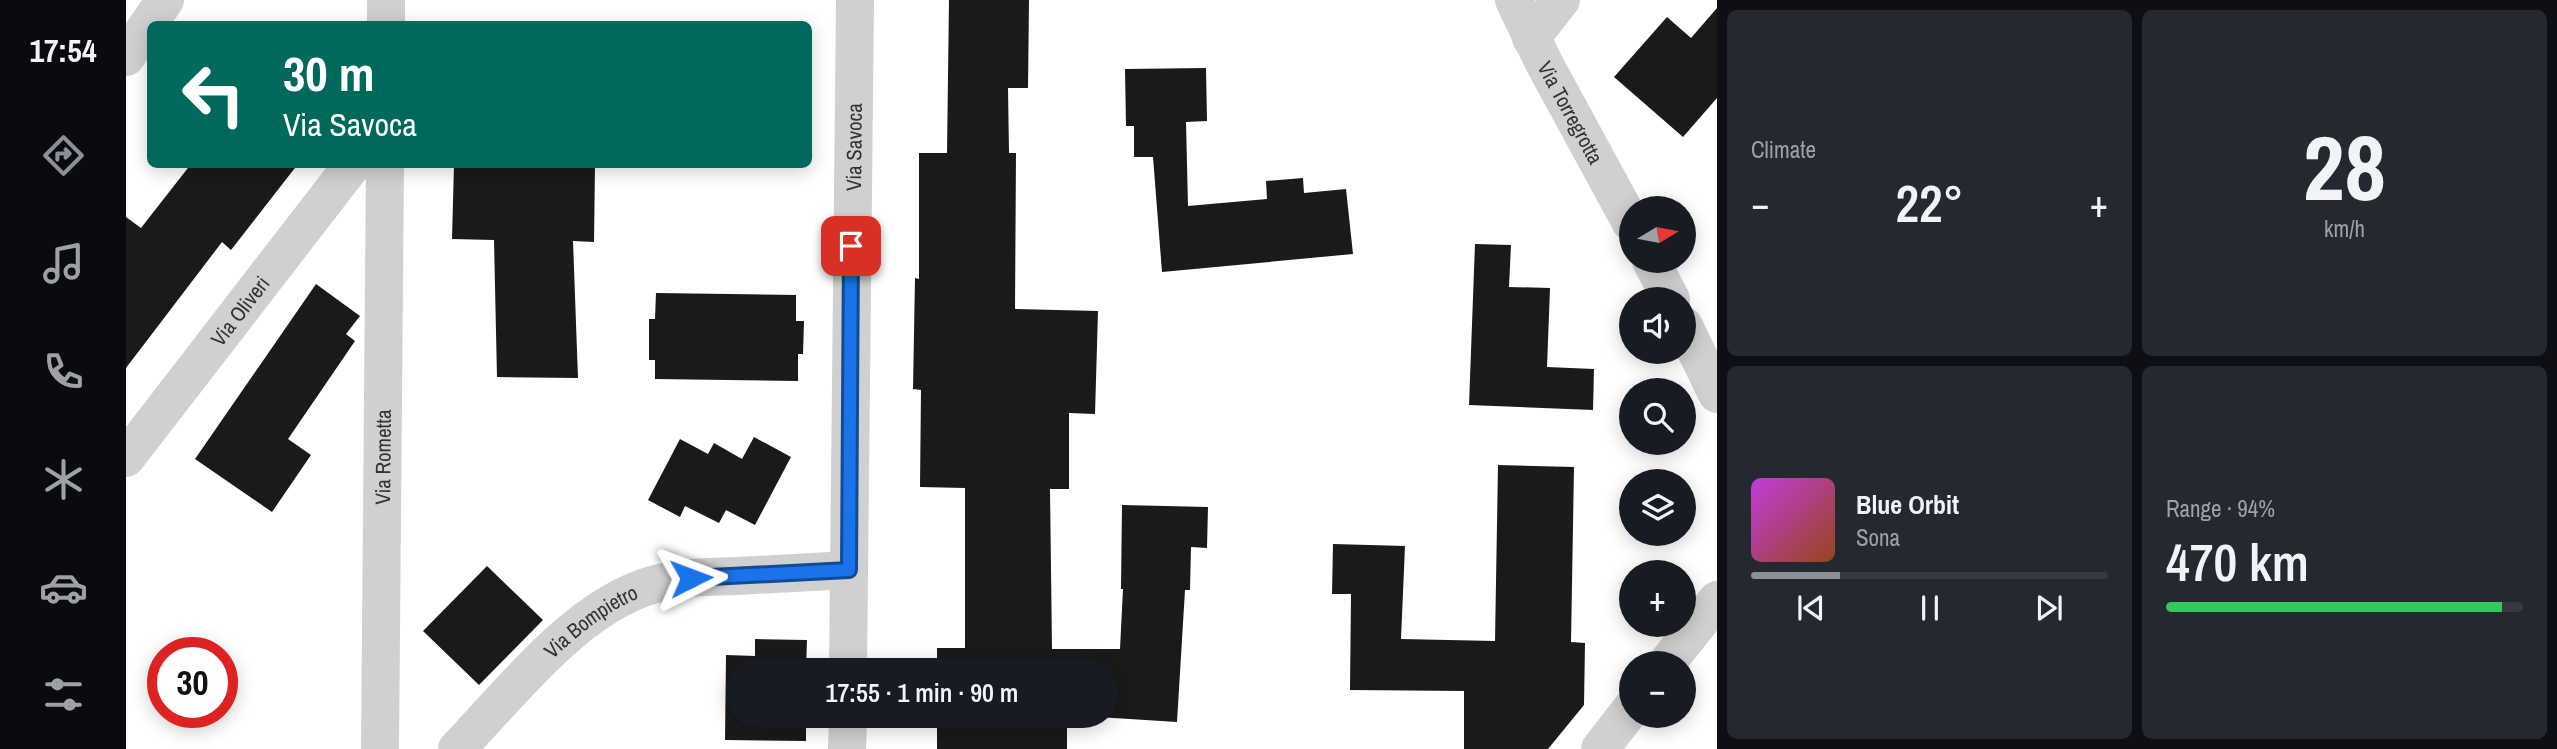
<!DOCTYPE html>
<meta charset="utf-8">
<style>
:root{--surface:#171b24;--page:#242831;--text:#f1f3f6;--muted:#9ea1a6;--line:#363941;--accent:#8c9099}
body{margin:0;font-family:"Archivo Narrow",sans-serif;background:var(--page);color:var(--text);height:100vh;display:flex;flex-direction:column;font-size:26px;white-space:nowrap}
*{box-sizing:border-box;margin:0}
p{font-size:23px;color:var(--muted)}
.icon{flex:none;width:38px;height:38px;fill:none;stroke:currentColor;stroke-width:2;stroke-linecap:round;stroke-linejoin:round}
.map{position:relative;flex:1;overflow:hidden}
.drawer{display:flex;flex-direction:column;gap:10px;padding:10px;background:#0d0f14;width:840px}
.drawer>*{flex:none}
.banner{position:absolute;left:21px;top:21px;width:665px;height:147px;border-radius:10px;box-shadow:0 4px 18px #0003;background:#00695c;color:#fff;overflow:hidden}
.needle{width:46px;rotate:80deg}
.controls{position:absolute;left:1493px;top:196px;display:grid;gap:14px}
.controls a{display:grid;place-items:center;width:77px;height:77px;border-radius:50%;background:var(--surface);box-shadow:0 4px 18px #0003;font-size:35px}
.speed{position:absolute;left:21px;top:637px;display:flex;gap:14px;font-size:35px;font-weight:700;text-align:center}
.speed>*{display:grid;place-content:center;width:91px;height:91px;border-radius:50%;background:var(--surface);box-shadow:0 4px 18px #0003;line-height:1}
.speed .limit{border:10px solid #d22;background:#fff;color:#111}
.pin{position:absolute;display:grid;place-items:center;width:60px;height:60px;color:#fff;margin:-30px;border-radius:14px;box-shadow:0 4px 10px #0006}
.me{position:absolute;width:77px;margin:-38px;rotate:87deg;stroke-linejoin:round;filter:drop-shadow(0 0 5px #0008)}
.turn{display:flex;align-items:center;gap:24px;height:147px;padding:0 21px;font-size:32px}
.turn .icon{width:91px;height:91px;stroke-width:2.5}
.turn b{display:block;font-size:49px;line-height:60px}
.big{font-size:52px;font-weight:600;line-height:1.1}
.drawer .card{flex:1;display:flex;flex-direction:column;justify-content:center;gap:10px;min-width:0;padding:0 24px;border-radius:10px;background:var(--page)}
.drawer .dial{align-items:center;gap:0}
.dial b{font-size:91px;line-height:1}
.song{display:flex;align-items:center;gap:21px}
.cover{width:84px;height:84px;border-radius:10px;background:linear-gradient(135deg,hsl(290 70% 55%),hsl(20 70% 35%))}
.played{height:7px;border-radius:4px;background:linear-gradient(90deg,var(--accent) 25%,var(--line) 25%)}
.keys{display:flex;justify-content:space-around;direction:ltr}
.heat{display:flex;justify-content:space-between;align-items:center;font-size:38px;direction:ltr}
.charge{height:10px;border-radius:5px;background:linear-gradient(90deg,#34c759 94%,var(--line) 0)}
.drawer .tiles{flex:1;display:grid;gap:10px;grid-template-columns:repeat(2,1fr)}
.trip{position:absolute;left:600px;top:658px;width:392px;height:70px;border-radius:35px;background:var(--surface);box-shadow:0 4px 18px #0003;font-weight:600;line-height:70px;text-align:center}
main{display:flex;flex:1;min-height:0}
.dock{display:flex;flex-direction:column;width:126px;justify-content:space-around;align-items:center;background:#090b0e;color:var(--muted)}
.dock .icon{width:49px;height:49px}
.dock .selected{color:var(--accent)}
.dock b{font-size:32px;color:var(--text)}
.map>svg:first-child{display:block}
</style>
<main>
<nav class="dock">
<b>17:54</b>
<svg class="icon selected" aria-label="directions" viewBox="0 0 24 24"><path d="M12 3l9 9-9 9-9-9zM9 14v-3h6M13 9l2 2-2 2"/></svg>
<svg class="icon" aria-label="music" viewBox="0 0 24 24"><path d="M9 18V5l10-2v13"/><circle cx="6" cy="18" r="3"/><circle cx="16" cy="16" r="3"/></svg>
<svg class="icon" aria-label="phone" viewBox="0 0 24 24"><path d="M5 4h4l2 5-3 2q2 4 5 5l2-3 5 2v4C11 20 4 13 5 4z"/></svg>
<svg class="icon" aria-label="climate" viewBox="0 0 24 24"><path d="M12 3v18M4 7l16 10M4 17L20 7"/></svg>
<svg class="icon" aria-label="car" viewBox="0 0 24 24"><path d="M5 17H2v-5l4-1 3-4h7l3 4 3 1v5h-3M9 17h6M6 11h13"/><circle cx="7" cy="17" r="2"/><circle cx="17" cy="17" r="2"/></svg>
<svg class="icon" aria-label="filters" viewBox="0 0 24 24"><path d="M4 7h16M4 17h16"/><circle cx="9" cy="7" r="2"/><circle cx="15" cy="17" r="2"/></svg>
</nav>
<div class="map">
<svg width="1591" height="749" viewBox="0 0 1591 749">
<rect width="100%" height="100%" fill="#fff"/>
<!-- building -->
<path fill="#1a1a1a" d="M823,0H903L902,88H882L883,153H890L889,309L972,311L969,414L943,413V489H924L926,649H994L997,589H995L996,505L1082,507L1081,548L1065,547L1064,590H1059L1051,722L956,716H980V670H811V648H839V488L794,487L795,390L787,389L789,278L793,279V153H821Z
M1591,8V98L1557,137L1488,77L1541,17L1565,38Z
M1080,68L1081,121L1060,122L1062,206L1141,199L1140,181L1177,178L1178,193L1220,189L1227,254L1036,272L1027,157H1008V126H1000L999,69Z
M65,164H172L105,250L96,242L0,368V217L15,228Z
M328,164H469L468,242L447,241L452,378L371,377L368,240L326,239Z
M1349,244L1385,245L1383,287L1424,288L1421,367L1468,369L1467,410L1343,405Z
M190,284L234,316L220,334L229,341L162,439L185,455L146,512L69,459Z
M530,293L670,295V321H678L677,354H672V381L529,379V360H523V319H529Z
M628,437L665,457L629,525L600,510L593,523L559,506L554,517L522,500L554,439L582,454L588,443L616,459Z
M1372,465L1448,467L1445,642L1459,643L1458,705L1422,749H1338V691L1224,690L1225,594H1206L1207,544L1279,546L1275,639L1369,641Z
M361,566L417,620L353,685L297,631Z
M629,639L681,640L680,670H612V716H680V741L599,740L600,655L629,656Z
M811,716H941V749H811Z"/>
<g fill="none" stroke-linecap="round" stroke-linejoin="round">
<!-- minor -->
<g stroke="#d0d0d0" stroke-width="38">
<path id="s1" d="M1388,0L1418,63L1505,223"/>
<path d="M260,24V0"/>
<path d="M1405,38L1435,0"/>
<path d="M0,57L39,0"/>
<path d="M1525,261L1545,299"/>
<path d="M1558,326L1591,394"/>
<path id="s2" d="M0,458L227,164"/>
<path d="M1541,663L1591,600"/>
<path id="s3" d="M722,670L729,0"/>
<path id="s4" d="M254,749L259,164"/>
<path id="s5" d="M331,749C384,694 450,607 526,585C553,577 582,577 611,576C648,574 685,572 723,570"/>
<path d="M721,749L722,716"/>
<path d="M1474,749L1505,709"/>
</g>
</g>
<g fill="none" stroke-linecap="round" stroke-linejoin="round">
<defs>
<path id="route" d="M565,578L723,570L725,246"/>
</defs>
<!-- route casing -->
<use href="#route" stroke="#114b97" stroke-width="18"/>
<!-- route -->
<use href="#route" stroke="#1a73e8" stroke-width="12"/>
</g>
<g text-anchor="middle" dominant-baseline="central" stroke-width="7" stroke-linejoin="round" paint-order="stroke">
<!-- street labels -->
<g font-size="21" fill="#333" stroke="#fff">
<text stroke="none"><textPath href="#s1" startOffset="126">Via Torregrotta</textPath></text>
<text stroke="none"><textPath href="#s3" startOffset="523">Via Savoca</textPath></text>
<text stroke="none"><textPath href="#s2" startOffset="186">Via Oliveri</textPath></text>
<text stroke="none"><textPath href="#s4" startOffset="292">Via Rometta</textPath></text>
<text stroke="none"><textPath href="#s5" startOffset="186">Via Bompietro</textPath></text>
</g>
</g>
</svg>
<div class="controls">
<a><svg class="needle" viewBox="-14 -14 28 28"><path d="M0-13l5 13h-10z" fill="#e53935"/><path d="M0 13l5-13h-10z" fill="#9ea1a6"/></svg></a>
<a><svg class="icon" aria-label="sound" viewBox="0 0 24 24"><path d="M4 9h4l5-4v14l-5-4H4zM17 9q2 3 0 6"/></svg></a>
<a><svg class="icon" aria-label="search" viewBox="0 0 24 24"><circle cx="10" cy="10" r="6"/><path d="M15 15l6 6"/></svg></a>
<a><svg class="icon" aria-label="layers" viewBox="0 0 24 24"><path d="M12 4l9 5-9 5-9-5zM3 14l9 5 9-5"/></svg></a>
<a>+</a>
<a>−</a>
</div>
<div class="speed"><div class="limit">30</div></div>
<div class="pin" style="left:725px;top:246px;background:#d93025"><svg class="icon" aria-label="arrive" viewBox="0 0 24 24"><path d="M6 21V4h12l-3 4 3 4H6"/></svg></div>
<svg class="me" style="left:565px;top:578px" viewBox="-20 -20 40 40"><path d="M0-17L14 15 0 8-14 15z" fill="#1a73e8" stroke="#fff" stroke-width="4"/></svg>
<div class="trip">17:55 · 1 min · 90 m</div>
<div class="banner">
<div class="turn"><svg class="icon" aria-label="left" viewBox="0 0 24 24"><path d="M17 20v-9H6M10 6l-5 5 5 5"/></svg><div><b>30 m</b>Via Savoca</div></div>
</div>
</div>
<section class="drawer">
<div class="tiles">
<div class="card"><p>Climate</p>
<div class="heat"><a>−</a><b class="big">22°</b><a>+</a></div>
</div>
<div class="card dial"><b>28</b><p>km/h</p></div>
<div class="card">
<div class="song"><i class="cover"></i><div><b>Blue Orbit</b><p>Sona</p></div></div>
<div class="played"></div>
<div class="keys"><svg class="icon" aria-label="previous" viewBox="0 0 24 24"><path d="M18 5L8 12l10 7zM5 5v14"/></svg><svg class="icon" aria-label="pause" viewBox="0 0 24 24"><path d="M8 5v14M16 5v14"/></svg><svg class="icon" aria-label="next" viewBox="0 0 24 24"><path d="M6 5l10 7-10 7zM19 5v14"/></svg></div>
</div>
<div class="card"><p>Range · 94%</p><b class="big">470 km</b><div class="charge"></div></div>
</div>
</section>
</main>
